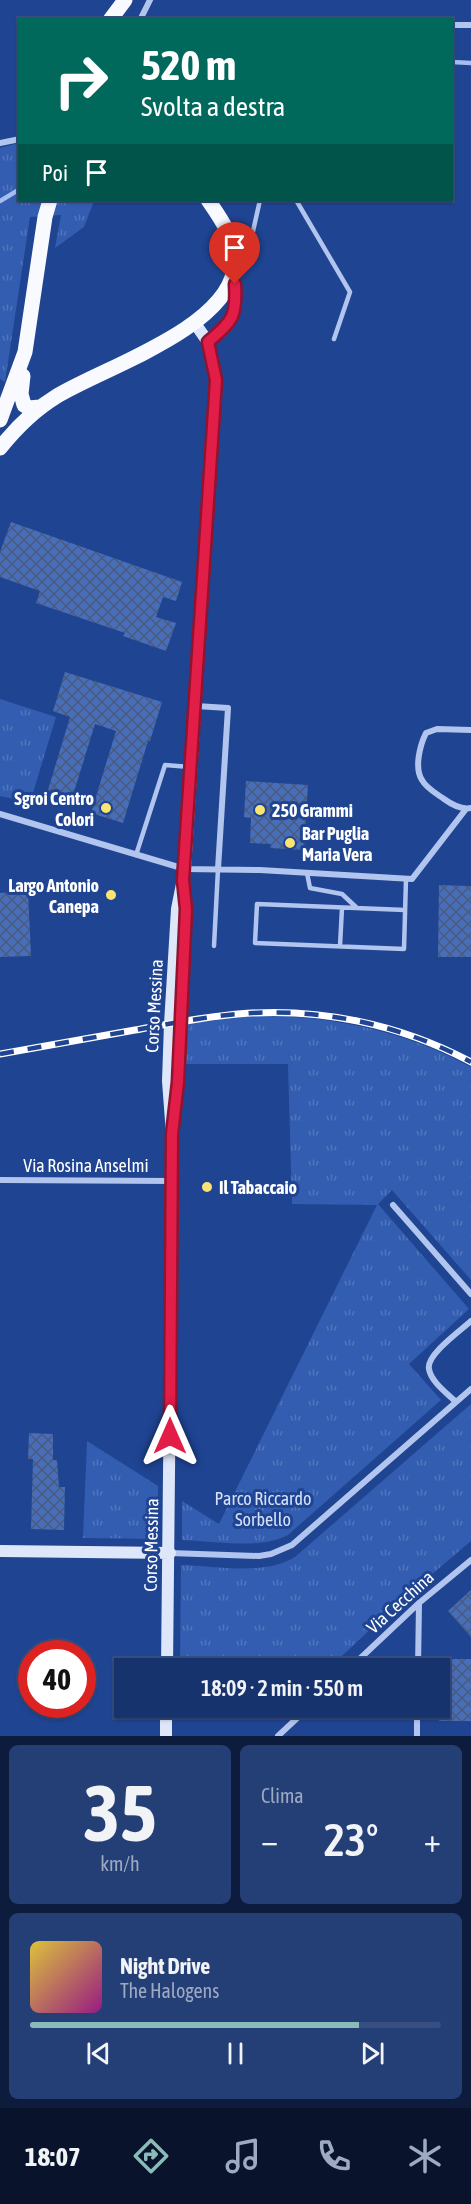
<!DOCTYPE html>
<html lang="it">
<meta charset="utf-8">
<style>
:root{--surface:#17336e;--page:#243f76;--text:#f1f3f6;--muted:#9eaac2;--line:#364e81;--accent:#8bbbb9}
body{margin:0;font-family:"Asap Condensed",sans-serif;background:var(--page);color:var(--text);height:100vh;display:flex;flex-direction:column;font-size:22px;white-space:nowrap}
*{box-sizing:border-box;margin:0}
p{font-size:20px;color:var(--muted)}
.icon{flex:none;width:33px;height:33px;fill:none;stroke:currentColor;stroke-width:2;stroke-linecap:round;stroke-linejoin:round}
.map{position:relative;height:1736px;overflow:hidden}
.details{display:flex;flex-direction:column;gap:9px;padding:9px;background:#0d1c3c;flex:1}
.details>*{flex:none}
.banner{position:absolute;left:18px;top:18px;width:435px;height:183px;border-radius:0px;box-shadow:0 2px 4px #0004,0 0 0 2px var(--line);background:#00695c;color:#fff;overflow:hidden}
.speed{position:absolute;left:18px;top:1640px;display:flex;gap:12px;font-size:30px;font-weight:700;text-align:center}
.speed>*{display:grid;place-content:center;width:78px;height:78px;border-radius:50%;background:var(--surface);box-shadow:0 2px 4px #0004,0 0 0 2px var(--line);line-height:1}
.speed .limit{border:9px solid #d22;background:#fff;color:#111}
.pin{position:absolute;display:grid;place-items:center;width:51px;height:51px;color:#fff;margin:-62px -26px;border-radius:50% 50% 50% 0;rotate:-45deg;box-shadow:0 0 6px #0007}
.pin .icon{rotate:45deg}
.me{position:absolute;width:66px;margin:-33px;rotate:0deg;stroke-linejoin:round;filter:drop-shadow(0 0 4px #0008)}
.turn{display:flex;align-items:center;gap:21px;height:126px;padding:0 24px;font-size:27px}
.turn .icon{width:78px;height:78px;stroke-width:2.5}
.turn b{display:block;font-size:42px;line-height:51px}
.then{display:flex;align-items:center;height:57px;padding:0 24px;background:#0003;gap:12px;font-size:22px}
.big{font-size:45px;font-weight:600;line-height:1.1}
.details .card{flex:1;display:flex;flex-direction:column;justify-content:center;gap:9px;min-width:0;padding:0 21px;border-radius:9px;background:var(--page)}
.details .dial{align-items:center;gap:0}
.dial b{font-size:78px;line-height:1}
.song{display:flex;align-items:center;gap:18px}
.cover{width:72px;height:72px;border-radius:9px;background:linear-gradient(135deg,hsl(50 70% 55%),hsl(310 70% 35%))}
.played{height:6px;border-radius:3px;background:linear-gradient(90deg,var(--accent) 80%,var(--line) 80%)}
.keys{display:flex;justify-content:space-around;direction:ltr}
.heat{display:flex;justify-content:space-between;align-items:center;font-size:33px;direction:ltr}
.details .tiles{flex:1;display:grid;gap:9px;grid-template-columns:1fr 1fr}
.card:last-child{grid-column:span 2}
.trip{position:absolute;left:114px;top:1658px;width:336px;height:60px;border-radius:0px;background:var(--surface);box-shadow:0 2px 4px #0004,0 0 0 2px var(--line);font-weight:600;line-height:60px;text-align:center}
.dock{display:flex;height:96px;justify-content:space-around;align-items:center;background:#09142c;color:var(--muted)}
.dock .icon{width:42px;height:42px}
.dock .on{color:var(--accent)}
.dock b{font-size:27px;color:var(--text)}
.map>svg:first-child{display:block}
</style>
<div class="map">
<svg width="471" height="1736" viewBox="0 0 471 1736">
<defs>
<pattern id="grass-tufts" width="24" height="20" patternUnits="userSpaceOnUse" patternTransform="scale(1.5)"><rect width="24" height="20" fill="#335db0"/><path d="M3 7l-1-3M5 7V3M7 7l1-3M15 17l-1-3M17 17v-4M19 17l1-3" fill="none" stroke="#5275bc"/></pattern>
<pattern id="building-cross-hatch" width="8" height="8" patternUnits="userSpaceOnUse" patternTransform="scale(1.5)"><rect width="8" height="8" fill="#486db9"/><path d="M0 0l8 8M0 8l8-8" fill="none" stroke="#4a5b7d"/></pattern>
</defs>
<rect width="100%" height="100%" fill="#1f4492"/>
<!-- grass -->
<path fill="url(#grass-tufts)" d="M19,143L20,200H94V201L84,227L55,248L61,215L30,217L5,382L0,379V148Z
M0,699L56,717L29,806L17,802L15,799L0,796Z
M261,1015C336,1017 405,1031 471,1067V1280L392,1190L378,1204L469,1309L409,1364L441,1400L288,1535C260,1550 214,1541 182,1540V1501L219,1524L377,1205L292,1204L288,1064H184L185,1024Z
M471,1404V1541L405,1597L329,1668H180L181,1565C218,1566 263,1576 295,1557Z
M87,1441L158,1486V1539L83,1538Z"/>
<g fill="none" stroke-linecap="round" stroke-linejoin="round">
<!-- stream -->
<path stroke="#a5beef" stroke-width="4.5" d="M452,62L471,63
M0,201L20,189"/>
</g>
<!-- building -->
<path fill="url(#building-cross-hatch)" d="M11,522L182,582L176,601L163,597L156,617L176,623L166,651L123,636L125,633L36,603L40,591L0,577V552Z
M65,672L162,702L150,741H148L123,823L91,813L116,731L95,724L69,808L45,800L70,717L53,711Z
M246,781L308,785L304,850L270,848L271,844L250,843L251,818L244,817Z
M439,885L471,886V957H438Z
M28,891L31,956L0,957V893Z
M29,1433L53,1434V1460H57L59,1487H65L64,1530L31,1529L33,1459H28Z
M471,1590V1637L448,1611Z
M440,1659H471V1721H439Z"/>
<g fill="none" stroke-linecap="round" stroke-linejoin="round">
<!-- lane -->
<path stroke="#b1c5ee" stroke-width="4.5" d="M296,200L350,292L334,339
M235,245L251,240L260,200
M136,855L165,765L190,767
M307,873L310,888L342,894L357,908
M405,910L257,904L255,943L404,949L406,879
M214,946L218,869
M340,946L342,908"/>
<!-- street -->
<path stroke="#b1c5ee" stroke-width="6" d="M140,20L150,0
M452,25H471
M0,143L20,139
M208,342L231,322L236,299L235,279
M196,706L228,708L218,869
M471,730L437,729L426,733C420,745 414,768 422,780C426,788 437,794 444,799C451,804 462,810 471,808
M0,814L185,869L260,870L412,879L466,809
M0,1180L172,1181
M393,1205L471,1294
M456,1402C448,1394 431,1382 429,1369C426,1355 460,1331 471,1321
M170,1553L259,1556L271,1554L292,1545L471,1389
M350,1668L419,1603L471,1560
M418,1668L419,1603
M278,1736L309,1707
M417,1736V1707"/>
<!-- secondary -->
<path stroke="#dee6fa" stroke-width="12" d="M175,1106L186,909L185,893
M0,1551L170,1553
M167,1668L172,1181V1134L168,1081L170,1024L177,909L185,869L216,380L208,342L194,322
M166,1736V1707"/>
<!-- primary -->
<path stroke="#f8faff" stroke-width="15" d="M110,20L125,0
M23,376L21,394L24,405L29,408L40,407
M0,420L25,352L45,217L50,200
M0,448C16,428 34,410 57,396C103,368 223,330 234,270C239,244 222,220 208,200"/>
<defs>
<path id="rail" d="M0,1054C45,1046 90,1038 135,1030C169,1024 203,1017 238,1014C318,1007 400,1024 471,1062"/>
</defs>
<!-- rail casing -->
<use href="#rail" stroke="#fff" stroke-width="7"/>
<!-- rail -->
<use href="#rail" stroke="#1f4492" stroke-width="4.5" stroke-dasharray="14" stroke-linecap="butt"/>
</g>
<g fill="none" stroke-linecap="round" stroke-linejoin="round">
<defs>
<path id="route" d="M170,1436L172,1134L178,1082L186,909L183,880L216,380L208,342C232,321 237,318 235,284"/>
</defs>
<!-- route casing -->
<use href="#route" stroke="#92132f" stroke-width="15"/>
<!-- route -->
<use href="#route" stroke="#e11d48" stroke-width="10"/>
</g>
<!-- markers -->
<g fill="#fbe471" stroke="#1f4492" stroke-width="2">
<circle cx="106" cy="808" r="6"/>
<circle cx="260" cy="810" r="6"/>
<circle cx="290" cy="843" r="6"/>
<circle cx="111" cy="895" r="6"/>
<circle cx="207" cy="1187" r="6"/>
</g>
<g text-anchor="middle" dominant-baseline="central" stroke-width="6" stroke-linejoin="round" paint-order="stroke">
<!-- poi labels -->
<g font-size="18" font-weight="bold" fill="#fff" stroke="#1f4492" text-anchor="start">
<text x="94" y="798" text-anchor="end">Sgroi Centro<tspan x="94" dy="21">Colori</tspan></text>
<text x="272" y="810">250 Grammi</text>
<text x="302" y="833">Bar Puglia<tspan x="302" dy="21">Maria Vera</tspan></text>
<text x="99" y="885" text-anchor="end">Largo Antonio<tspan x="99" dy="21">Canepa</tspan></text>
<text x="219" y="1187">Il Tabaccaio</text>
</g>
<!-- street labels -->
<g font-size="18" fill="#fff" stroke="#1f4492">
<text transform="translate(154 1006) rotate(-87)">Corso Messina</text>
<text x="86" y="1165">Via Rosina Anselmi</text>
<text transform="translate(151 1545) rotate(-89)">Corso Messina</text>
<text transform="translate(400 1602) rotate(-42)">Via Cecchina</text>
</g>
<!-- park labels -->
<g font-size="18" fill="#d7e2fa" stroke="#1f4492">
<text x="263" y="1498">Parco Riccardo<tspan x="263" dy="21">Sorbello</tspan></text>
</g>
</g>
</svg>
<div class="speed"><div class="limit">40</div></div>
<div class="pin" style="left:235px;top:284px;background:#d93025"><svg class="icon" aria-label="arrive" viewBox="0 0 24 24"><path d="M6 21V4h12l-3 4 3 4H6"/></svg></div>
<svg class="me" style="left:170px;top:1436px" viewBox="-20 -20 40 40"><path d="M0-17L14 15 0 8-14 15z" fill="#e11d48" stroke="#fff" stroke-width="4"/></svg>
<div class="trip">18:09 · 2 min · 550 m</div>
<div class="banner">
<div class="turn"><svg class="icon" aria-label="right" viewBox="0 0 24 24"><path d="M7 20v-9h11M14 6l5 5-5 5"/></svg><div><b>520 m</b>Svolta a destra</div></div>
<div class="then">Poi<svg class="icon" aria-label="arrive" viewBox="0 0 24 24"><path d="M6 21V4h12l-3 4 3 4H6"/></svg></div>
</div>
</div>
<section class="details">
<div class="tiles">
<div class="card dial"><b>35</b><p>km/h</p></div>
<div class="card"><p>Clima</p>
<div class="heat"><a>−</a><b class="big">23°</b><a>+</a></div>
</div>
<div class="card">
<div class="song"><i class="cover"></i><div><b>Night Drive</b><p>The Halogens</p></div></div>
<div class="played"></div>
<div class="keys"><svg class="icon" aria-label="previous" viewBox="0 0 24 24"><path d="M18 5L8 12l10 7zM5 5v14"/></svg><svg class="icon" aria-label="pause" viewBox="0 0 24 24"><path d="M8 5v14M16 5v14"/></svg><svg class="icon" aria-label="next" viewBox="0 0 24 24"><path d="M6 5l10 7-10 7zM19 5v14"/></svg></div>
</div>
</div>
</section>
<nav class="dock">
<b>18:07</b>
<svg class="icon on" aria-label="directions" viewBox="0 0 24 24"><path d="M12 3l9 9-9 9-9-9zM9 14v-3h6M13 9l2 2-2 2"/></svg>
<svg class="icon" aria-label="music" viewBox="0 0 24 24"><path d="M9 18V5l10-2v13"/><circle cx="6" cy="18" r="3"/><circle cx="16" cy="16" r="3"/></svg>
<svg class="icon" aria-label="phone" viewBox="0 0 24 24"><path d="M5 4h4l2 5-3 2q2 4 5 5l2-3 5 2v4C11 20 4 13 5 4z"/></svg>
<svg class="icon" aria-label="climate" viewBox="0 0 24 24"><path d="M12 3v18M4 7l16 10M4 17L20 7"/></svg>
</nav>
